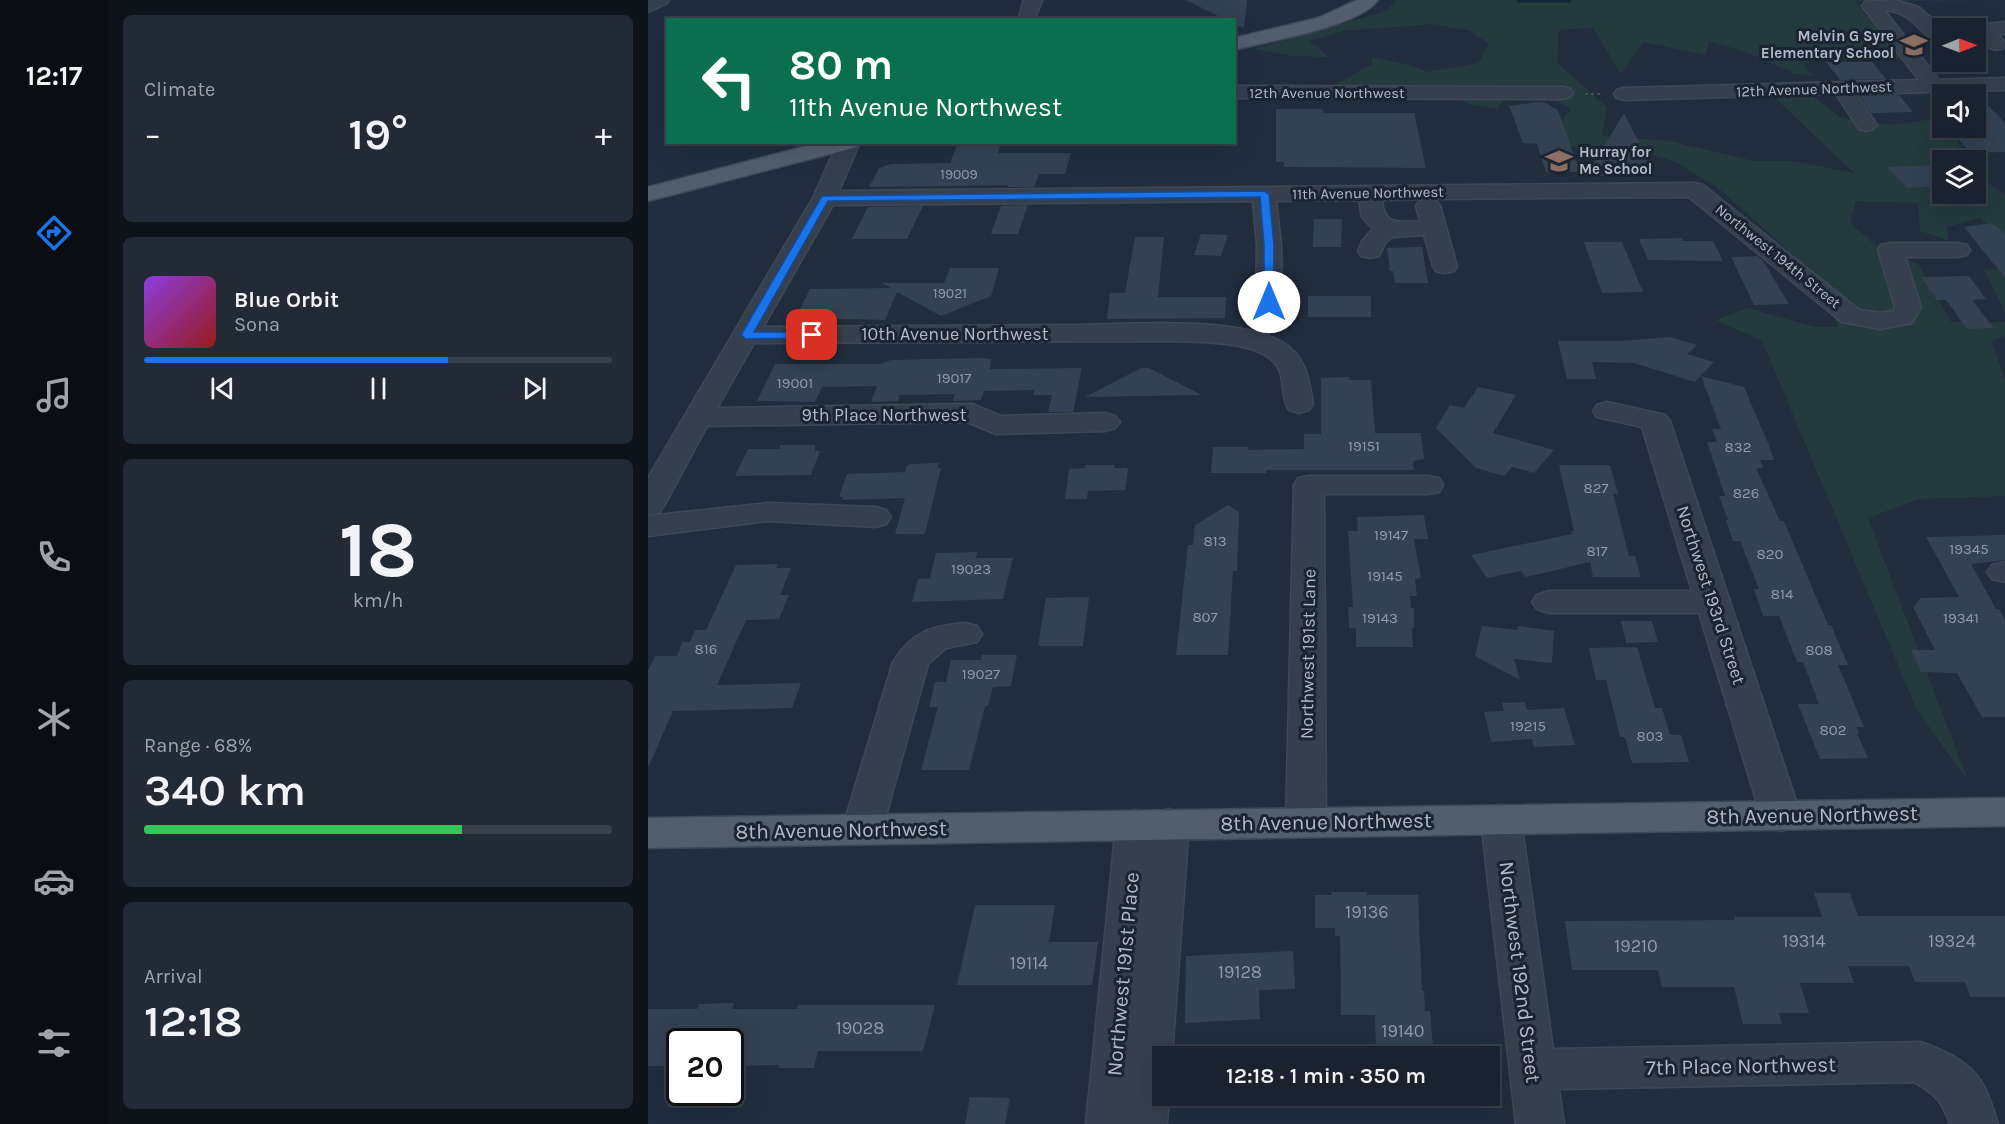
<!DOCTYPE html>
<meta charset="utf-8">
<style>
:root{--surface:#19222e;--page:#222a36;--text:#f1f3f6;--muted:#9fa4aa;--line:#373f4a;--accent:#1a73e8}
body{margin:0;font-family:Karla,sans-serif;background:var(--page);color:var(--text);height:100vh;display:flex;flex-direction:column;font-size:22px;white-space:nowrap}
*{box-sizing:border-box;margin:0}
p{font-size:20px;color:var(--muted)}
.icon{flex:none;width:33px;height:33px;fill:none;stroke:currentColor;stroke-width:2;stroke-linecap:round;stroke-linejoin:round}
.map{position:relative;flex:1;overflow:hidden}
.details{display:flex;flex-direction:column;gap:15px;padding:15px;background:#0e1319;width:540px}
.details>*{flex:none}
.guide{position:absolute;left:18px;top:18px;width:570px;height:126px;border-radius:0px;box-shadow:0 6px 24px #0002,0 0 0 2px var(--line);background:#0b6e4f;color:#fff;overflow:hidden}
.needle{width:39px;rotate:89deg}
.controls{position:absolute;left:1284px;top:18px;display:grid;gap:12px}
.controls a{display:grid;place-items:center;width:54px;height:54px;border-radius:0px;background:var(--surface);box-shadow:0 6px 24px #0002,0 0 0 2px var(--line);font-size:30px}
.speed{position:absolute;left:18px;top:1028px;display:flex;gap:12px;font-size:30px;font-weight:700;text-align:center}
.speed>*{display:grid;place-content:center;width:78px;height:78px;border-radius:50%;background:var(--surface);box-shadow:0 6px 24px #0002,0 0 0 2px var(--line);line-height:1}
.speed .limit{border:3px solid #111;border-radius:9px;background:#fff;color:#111}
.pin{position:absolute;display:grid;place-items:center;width:51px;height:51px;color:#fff;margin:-26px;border-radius:12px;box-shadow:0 3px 9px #0006}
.me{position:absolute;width:66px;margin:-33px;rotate:0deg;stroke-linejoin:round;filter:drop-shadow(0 0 4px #0008)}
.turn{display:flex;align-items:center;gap:21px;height:126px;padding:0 24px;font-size:27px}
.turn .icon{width:78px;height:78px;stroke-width:2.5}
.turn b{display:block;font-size:42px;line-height:51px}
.big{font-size:45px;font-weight:600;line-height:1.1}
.details .card{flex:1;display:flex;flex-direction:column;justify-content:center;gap:9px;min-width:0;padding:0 21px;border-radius:9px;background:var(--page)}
.details .dial{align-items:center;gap:0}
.dial b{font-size:78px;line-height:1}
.song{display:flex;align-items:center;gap:18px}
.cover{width:72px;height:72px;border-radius:9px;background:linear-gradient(135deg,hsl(270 70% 55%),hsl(0 70% 35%))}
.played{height:6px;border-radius:3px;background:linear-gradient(90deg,var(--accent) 65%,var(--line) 65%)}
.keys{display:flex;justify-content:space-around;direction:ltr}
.heat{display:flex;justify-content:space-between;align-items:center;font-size:33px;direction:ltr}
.charge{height:9px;border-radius:4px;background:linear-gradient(90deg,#34c759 68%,var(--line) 0)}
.trip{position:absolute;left:504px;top:1046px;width:348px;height:60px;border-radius:0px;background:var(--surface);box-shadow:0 6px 24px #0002,0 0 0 2px var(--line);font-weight:600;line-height:60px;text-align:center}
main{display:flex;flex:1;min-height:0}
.menu{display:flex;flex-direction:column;width:108px;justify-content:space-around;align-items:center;background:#0a0e12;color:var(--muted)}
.menu .icon{width:42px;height:42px}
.menu .on{color:var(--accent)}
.menu b{font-size:27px;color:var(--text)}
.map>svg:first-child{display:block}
</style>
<main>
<nav class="menu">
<b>12:17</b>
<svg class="icon on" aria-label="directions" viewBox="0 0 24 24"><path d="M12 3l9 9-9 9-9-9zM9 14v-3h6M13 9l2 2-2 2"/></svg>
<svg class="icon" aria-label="music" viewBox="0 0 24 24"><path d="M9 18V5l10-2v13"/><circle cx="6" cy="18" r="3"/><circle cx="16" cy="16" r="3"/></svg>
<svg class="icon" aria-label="phone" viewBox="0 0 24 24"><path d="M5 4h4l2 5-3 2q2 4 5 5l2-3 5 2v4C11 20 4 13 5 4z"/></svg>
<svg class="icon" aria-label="climate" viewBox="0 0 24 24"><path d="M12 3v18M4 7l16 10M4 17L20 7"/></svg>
<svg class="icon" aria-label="car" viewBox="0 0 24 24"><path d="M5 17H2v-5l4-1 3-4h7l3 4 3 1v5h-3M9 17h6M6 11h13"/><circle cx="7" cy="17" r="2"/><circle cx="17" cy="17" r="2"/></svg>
<svg class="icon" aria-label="filters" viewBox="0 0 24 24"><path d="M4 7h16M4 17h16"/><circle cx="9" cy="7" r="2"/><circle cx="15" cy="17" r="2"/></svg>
</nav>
<section class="details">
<div class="card"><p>Climate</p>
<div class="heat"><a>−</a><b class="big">19°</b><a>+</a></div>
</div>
<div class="card">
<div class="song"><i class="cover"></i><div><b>Blue Orbit</b><p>Sona</p></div></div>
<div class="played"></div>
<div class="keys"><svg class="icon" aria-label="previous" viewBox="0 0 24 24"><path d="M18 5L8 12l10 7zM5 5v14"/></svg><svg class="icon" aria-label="pause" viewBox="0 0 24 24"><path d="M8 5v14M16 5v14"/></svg><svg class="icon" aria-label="next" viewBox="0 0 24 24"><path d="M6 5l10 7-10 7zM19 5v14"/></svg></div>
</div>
<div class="card dial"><b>18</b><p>km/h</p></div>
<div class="card"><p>Range · 68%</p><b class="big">340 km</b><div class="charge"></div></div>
<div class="card"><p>Arrival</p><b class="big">12:18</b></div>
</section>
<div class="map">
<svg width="1357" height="1124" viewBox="0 0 1357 1124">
<rect width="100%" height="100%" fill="#212d3d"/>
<!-- green -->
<path fill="#233b3d" d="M749,0H1357L1207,1L1255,60L1185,52L1155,63L1165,76L1145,73L1098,52L1061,41L1057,55L995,42L973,74L945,28L911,30L909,63L959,107L954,136L1021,141L1106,161H1145L1206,173L1123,94H1162L1193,118L1241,125L1294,118V128H1303L1318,160H1294V194H1328V175L1357,195V236L1331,218L1299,227L1300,240L1272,231L1270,203L1208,201L1202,223L1225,243L1271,265L1303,322H1357V336L1343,341L1357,379V496L1271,499L1220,518L1320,781L1269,710L1114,341L1068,320L1099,308L1167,327H1190L1170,277L1070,188L1028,162L987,150L934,149L913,144L911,124L923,109L888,90L862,91L849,109L821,104L794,91L680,89L724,64V57L761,65L780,72L830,63L841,44L822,31L785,24L696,31L661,41L681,57L644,56L606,49L738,11Z
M1336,269L1357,270V313Z"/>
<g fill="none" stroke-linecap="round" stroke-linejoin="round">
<!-- stream -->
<path stroke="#14243b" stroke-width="5" d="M871,0H921"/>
</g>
<!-- building -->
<path fill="#334153" d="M538,0H599L596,28L586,24V20H578Z
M1178,62H1224L1238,79L1192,80Z
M1251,95L1265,112L1223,113L1212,96Z
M1336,101L1357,123V152L1323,153L1300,128H1328V102Z
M891,102L898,103L910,110L932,172H898L889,144L875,143L861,106Z
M628,109H673L676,113H766L778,168L636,167V162H628Z
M976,113L1007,175L937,176L958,143Z
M310,142H353L350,153H423L417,174H391L386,187H360L361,185L221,187L231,168L243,164L302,163Z
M1294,165V186L1259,188L1239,167Z
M380,205L370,234H343L353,206Z
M275,206L259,239H204L220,207Z
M666,219H694L693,247H665Z
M1343,223L1357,233V278L1316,227Z
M553,234L580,235L573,256L546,255Z
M487,237H516L510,297H578L577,318L459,319L462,293H477Z
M1034,238L1035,241H1065L1075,261L1000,260L991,239Z
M936,242H974L995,292L954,293Z
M774,247L780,283H747L745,271H742L739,248Z
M1110,256L1117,264L1141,304L1106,305L1083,257Z
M302,268H351L343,296L293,316L249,292L237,320L157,318L160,312L150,313L162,289L243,288L234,283H296Z
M1321,276L1338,299L1324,300L1346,328L1319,329L1298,300H1289L1273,277Z
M660,296H723V317H660Z
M1022,337L1049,345L1039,354L1066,362L1047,382L986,363L944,362L948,379H919L910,341H971Z
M332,358L343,359L342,369L434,368L425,412H400L404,395H385L386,390L336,391L333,400L305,401L307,394L252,395L250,401L223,402L229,386L174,387L167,402L109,401L127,364H232L243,360Z
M493,368H501L554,395L437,397Z
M1053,376L1096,387L1120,443L1126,460H1112L1115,468H1108L1132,521H1136L1180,625H1183L1200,665H1190L1216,727H1209L1211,733H1209L1220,758L1172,759L1150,704H1171L1155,662H1149L1131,616H1115L1106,589H1111L1092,541H1085L1078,520H1080L1071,496H1077L1059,442H1069L1064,429H1073Z
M701,377V380H723L727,433H773L776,459L765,461L766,470H618V473H563L565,447H600V450L656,449V434H673V378Z
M830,387L868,395L845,433L906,450L886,473L864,467L856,476L828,468L788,428L802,405L816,408Z
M132,445H167V451H172L163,475L87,476L100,449H131Z
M291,463L289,468H293L277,534H247L257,498L194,500L195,497H191L199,474L257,472L259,465L263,464Z
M437,465H467L466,468H480L477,490L440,491L439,499H417L421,469L437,468Z
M911,465H962L970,494H965L981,556H987L993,577H945L942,562L878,577L873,571L839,578L823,555L924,534L923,531H926Z
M580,505L591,512L589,571H585L580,655H528L540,545H545L547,525Z
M776,515L780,539H766L773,578L767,579L769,596H762L763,608H766V628H764L765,647H708V628H701L700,607H705L700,531H710L709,517Z
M1357,535V560L1323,564L1348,609H1351L1357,620V717H1334L1309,673L1273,672L1263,650H1287L1265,607L1273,598L1311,597L1278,537Z
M329,552L328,558H365L355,599L264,602L270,579L282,578L288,553Z
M130,564L128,568H143L132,595H141L131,619L98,620L69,685L153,683L144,708L25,711L0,768V671L7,656H29L34,642H42L47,630H58L88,565Z
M441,597L435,646H390L398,598Z
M973,621H1004L1010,642L978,643Z
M834,626L869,630L870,626L906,631L904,662L902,663L866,659L872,680L827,656Z
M989,647L1007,708H1014L1022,735H1033L1041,762L984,763L977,737H972L958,680H948L941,648Z
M334,655H369L363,686L345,687L340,706H337L321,770H273L290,707H281L287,682H298L303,660H333Z
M877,702L879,710L916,708L927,745L886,747L884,739L843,742L836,712L856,711L854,703Z
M683,892H719V895H770L774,991H776L777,1011H782L785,1046H778V1056H728L727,1015H693L692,936H687V928H667V895H684Z
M1166,893H1202L1210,916H1357V997H1322L1317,982H1267L1261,966H1200L1206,983H1152L1161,1013H1131L1134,1024H1095L1086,987H1014L1010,970H924L917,921L1087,920L1086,917H1174Z
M327,905H407L401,942H450L444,985H309Z
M645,951L647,989L611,990L612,1019L537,1023L538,956Z
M86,1003L84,1009H149L150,1005H287L275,1051H170L166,1068H131V1065L82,1066V1041H32V1066H0V1009H49L51,1004Z
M322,1097L362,1098L357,1124H317Z"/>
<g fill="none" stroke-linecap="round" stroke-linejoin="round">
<defs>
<path id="minor" d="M0,0H21L18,4L0,12Z
M376,0H394L388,16L390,20H370Z
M1247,0L1270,7L1295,28L1294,43C1272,39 1269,12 1236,10L1291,80L1357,78V90L1208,94L1229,125L1225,129L1218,131L1211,129L1188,94L976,100L969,98L966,94L969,90L976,88L1271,80L1214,6L1217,2Z
M1357,22V34H1350L1357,43V47C1343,56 1333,40 1327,28L1329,25Z
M586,86L915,87L922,89L925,93L922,97L915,99L586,98Z
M190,142H212L191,191L1047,183L1055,185L1211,310L1232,313L1245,311L1247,307L1230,250L1233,245L1242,243H1310L1319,245L1322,250L1319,255L1310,257H1257L1273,307L1264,323L1232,329L1194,322L1041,197L781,199L788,201L792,206L809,266L806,271L797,273L788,271L785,266L776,235L744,237L737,243L731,256L722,258L713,256L710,251L714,241L725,229L714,217L711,200L628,201L633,245L634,302L630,307L621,310L612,307L608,302L609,245L605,201L185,205L115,327C217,326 319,326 421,325C478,325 584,315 634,342C658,356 661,379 665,404L661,410L651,413L641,410C632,397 638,380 629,366C612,339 544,342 515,341L106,343L69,408L324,404L353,416L457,413L467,416L472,422L467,428L457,431L348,434L319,422L59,426L16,506L11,513L0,515V478L165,198ZM779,199L772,201L768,206L772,221C751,222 736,226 734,200Z
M959,402L1017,415L1022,421L1153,816L1147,826L1133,831L1119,826L1113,816L1051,613H901L889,609L884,602L889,595L901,591H1044L994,427L949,417L945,411L949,405Z
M661,476H780L791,478L795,485L791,492L780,494H676L678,822L672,832L658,837L644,832L638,822L646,485L650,478Z
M120,503L227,507L238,510L243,517L238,524L227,527L120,521L0,536V516Z
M1357,562V582L1344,579L1339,572L1344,565Z
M317,623L329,626L334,634L329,642L298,648L280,664L234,830L228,840L214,845L200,840L194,830L245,662C264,632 283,626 317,623Z
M853,805L867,810L873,820L905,1049L1272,1042C1293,1049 1320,1061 1332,1080C1341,1092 1345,1110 1350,1124H1302C1294,1101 1287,1094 1266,1082L911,1089L916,1124H868L833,820L839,810Z
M521,809L535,814L541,824L524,1056H514V1095H521L519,1124H438L468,825L474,815L488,810L502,815L504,818L507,814Z"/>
<path id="major" d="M709,0H730C711,27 620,41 586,50V38L670,18Z
M174,142H211L209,147L0,201V187Z
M1357,798V826L0,848V818Z"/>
</defs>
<!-- minor casing -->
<use href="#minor" stroke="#3f4855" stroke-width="3"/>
<!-- major casing -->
<use href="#major" stroke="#3f4855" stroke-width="3"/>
<!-- path -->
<path stroke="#3c5456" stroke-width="2" stroke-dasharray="3 3" stroke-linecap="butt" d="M937,94H953"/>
<!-- minor -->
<use href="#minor" fill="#353f4d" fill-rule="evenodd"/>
<!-- major -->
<use href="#major" fill="#535e6d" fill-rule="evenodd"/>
</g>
<!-- route -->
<path fill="#1a73e8" stroke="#114b97" stroke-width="1.5" d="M616,191L621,194L626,245L625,304H617L616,302V245L612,197L180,201L106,332H164L170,335L164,338L98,339L93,335L174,196Z"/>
<!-- icons -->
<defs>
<symbol id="school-bare" viewBox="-9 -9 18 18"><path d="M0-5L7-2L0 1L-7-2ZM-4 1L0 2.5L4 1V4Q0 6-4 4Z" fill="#8d6e63" stroke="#1b2431" stroke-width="2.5" paint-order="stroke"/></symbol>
</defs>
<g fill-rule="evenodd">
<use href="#school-bare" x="1247" y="26" width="38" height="38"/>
<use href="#school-bare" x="892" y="142" width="38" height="38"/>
</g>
<g text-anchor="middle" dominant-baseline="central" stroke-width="6" stroke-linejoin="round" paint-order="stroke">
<!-- far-number labels -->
<g font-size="14" fill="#909aa9">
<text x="311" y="174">19009</text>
<text x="302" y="293">19021</text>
</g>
<!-- far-poi labels -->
<g font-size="15" font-weight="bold" fill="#b1bac8" stroke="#1b2431" text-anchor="end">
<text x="1246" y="36">Melvin G Syre<tspan x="1246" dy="17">Elementary School</tspan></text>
<text x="931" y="152" text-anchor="start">Hurray for<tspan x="931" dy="17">Me School</tspan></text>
</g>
<!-- far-street labels -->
<g font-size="15" fill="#b1bac8" stroke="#1b2431">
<text transform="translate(1166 89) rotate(-2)">12th Avenue Northwest</text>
<text x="679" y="93">12th Avenue Northwest</text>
<text transform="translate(720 193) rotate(-1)">11th Avenue Northwest</text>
<text transform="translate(1130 256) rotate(39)">Northwest 194th Street</text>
</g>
<!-- number labels -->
<g font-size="15" fill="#909aa9">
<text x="306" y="378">19017</text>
<text x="147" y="383">19001</text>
<text x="716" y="446">19151</text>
<text x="1090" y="447">832</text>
<text x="948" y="488">827</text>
<text x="1098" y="493">826</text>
<text x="743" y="535">19147</text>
<text x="567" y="541">813</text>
<text x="1321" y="549">19345</text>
<text x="949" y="551">817</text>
<text x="1122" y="554">820</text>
<text x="323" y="569">19023</text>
<text x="737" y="576">19145</text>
<text x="1134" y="594">814</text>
<text x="557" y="617">807</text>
<text x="732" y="618">19143</text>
<text x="1313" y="618">19341</text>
<text x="58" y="649">816</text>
<text x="1171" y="650">808</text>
<text x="333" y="674">19027</text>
<text x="880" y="726">19215</text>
<text x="1185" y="730">802</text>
<text x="1002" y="736">803</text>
</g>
<!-- street labels -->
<g font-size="18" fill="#b1bac8" stroke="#1b2431">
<text x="307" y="334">10th Avenue Northwest</text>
<text x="236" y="415">9th Place Northwest</text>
<text transform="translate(1063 595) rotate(72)">Northwest 193rd Street</text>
<text transform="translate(660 654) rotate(-89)">Northwest 191st Lane</text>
</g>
<!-- near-number labels -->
<g font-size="18" fill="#909aa9">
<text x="719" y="912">19136</text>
<text x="1156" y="941">19314</text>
<text x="1304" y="941">19324</text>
<text x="988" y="946">19210</text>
<text x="381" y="963">19114</text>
<text x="592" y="972">19128</text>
<text x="212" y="1028">19028</text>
<text x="755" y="1031">19140</text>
</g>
<!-- near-street labels -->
<g font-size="21" fill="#b1bac8" stroke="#1b2431">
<text transform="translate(1164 815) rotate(-1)">8th Avenue Northwest</text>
<text transform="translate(678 822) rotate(-1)">8th Avenue Northwest</text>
<text transform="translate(193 830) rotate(-1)">8th Avenue Northwest</text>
<text transform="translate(872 972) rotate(83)">Northwest 192nd Street</text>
<text transform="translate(475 974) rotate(-85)">Northwest 191st Place</text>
<text transform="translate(1093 1066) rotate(-1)">7th Place Northwest</text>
</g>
</g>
</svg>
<div class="controls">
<a><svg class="needle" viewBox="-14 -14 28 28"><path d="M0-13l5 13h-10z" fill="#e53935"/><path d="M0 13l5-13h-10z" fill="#9fa4aa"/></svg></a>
<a><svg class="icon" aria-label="sound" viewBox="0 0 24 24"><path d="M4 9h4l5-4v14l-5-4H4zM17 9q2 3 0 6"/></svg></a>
<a><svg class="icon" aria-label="layers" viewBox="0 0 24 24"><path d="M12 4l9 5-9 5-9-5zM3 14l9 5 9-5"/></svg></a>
</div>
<div class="speed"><div class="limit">20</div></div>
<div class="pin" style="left:164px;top:335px;background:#d93025"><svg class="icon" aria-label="arrive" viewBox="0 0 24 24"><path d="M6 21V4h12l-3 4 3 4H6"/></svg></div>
<svg class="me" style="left:621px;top:302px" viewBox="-20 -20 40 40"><circle r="19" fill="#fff"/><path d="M0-13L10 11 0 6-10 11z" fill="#1a73e8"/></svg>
<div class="trip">12:18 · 1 min · 350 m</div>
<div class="guide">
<div class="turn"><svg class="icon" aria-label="left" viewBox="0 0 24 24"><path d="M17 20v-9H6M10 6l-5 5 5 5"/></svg><div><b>80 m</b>11th Avenue Northwest</div></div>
</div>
</div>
</main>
